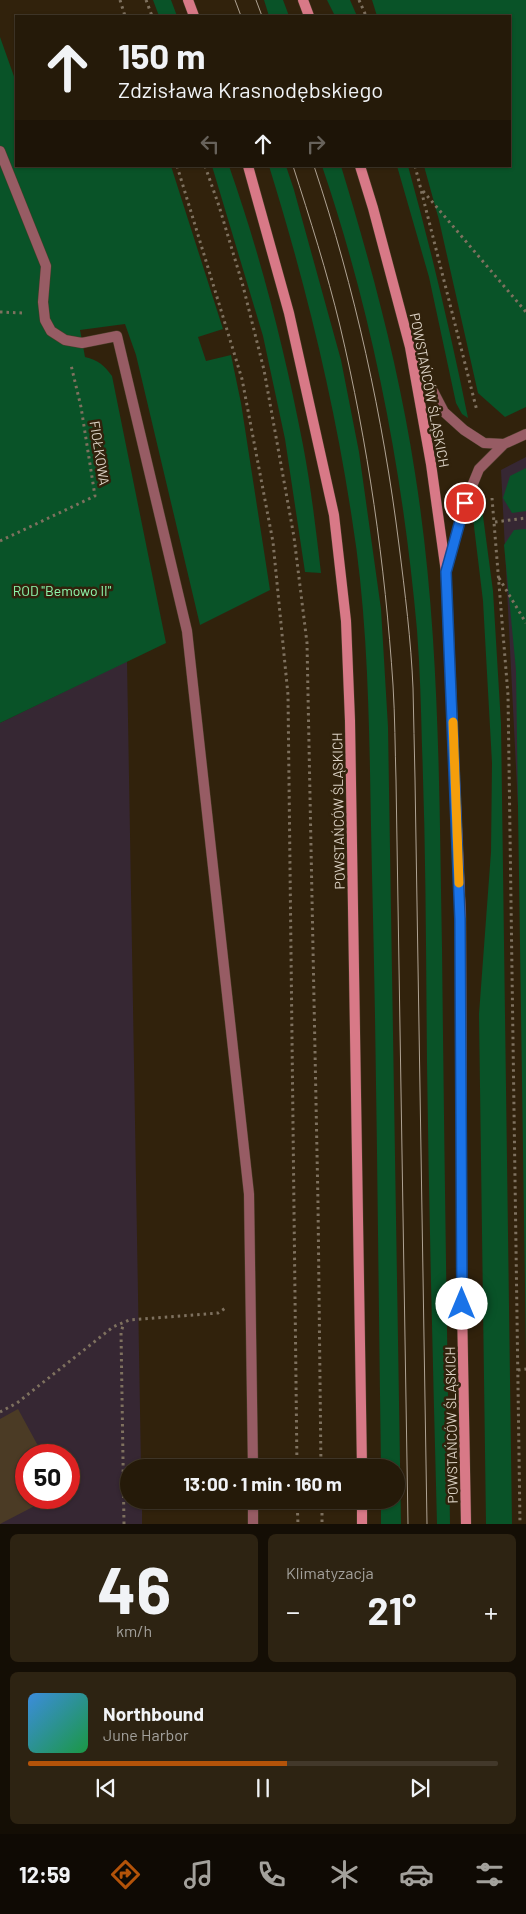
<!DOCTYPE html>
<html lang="pl">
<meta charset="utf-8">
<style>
:root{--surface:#251a09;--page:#2d2312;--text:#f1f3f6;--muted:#a3a19c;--line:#42382a;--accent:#b45309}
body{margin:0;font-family:Barlow,sans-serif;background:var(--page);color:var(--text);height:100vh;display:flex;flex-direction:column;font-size:19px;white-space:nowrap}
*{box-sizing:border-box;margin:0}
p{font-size:16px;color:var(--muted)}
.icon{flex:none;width:28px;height:28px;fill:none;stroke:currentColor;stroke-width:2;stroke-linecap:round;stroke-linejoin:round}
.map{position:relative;height:1524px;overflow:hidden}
.details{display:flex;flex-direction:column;gap:10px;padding:10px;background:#140e05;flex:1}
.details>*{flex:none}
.guide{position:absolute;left:15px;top:15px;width:496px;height:152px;border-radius:0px;box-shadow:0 1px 4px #0004,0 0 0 1px var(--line);background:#251a09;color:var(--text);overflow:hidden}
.speed{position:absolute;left:15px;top:1444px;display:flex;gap:10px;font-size:25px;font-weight:700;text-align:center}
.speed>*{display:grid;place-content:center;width:65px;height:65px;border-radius:50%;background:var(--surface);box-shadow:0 1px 4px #0004,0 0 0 1px var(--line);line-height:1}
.speed .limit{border:8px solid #d22;background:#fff;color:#111}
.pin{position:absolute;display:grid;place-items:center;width:42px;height:42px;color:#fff;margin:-21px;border:2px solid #fff;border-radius:50%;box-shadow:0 1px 5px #0007}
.me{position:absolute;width:55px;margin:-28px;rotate:0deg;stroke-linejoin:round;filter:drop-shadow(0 0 4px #0008)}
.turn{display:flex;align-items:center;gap:18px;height:105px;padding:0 20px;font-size:22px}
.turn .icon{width:65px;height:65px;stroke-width:2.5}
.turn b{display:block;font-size:35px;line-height:42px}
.lanes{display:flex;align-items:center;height:48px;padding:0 20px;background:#0003;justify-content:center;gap:25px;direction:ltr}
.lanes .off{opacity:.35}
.big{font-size:38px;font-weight:700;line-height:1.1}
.details .card{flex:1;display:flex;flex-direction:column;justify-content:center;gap:8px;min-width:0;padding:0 18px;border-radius:8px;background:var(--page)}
.details .dial{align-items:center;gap:0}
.dial b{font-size:65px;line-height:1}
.song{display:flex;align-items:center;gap:15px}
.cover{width:60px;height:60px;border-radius:8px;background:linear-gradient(135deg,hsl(210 70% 55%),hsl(140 70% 35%))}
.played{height:5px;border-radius:2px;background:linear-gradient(90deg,var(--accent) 55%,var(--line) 55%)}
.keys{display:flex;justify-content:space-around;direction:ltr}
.heat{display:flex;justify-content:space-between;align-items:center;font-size:28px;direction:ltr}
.details .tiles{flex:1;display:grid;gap:10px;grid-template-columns:1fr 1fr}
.card:last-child{grid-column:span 2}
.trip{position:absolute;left:120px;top:1459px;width:285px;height:50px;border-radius:25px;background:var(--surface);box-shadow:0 1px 4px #0004,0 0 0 1px var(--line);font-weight:700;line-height:50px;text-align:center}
.tab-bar{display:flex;height:80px;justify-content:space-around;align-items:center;background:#0f0a04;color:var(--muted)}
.tab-bar .icon{width:35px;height:35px}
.tab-bar .selected{color:var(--accent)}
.tab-bar b{font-size:22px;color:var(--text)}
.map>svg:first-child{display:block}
</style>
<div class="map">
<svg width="526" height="1524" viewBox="0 0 526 1524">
<rect width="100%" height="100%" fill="#31220c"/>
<!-- commercial -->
<path fill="#362733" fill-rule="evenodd" d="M526,457V966L501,470Z
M127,661L141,1467L129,1468V1500H142V1524H0V723ZM26,1455H69V1498H26Z"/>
<!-- green -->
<path fill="#095328" d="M153,0H171L177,16H159Z
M264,0H283L289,16H269Z
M327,0H350L357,16H335Z
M372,0H526V407L505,417L478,393L439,220L424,166H510V16H377Z
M0,37L16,82V166H171L223,329L198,337L206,361L231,355L241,403L270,590L200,625L136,355L125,324L80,330L85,357C98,360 104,365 112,376L166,643L0,723Z
M212,166H229C261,257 285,351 303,445C311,487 316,530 321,573L305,572L285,439L263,336Z
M269,166H286L294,190L341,360L359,452L381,609L388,727L401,1524H381V1500H396V1468L381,1467C378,1270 377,1072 372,874C369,756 371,636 352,519C334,399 305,282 269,166Z
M322,166H341C372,268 399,368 415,473C440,630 439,789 442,947C444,1139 447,1332 450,1524H437C433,1370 429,1217 427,1063C426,958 426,852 422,747C421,708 420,669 417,630C403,473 373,316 322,166Z
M397,166H408C431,249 451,334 468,418L462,414L456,403L429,277Z
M526,468V511L512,513L503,498L510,476Z
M479,486L493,591L501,724L512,1524H486L479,1014L491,852L492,763L483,601L473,518L475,498Z
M526,529V1355L516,670L504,545L514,530Z"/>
<!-- building -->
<path fill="#4b3b25" d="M18,1409L43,1455H26V1498H50L0,1524V1419Z"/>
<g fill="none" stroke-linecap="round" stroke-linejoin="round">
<defs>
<path id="service" d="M0,151L46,266L43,302L45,320L51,331L65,340L82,343L117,336L187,631L249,1194L253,1468
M253,1500V1524"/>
<path id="minor" d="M412,351L444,412L464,430L484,443L504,444
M446,572L465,503L479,469L504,444L526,434"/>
<path id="secondary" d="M188,0L194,16
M303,0L309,16
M248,166L289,313L334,515L346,621L350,721L362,1468
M360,166L373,208L410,347L431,464L446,572L461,919L462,1304L466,1524
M362,1500V1524"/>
</defs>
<!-- service casing -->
<use href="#service" stroke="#4c3e2a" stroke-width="11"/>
<!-- minor casing -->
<use href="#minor" stroke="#4c3e2a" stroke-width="11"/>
<!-- secondary casing -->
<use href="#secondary" stroke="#4c3e2a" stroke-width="11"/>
<!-- path -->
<path stroke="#7e715f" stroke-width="3" stroke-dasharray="2.5 4" stroke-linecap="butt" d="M120,0L125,16
M146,0L152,16
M359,0L366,16
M177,166L242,379L273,542L288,695L297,1468
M205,166L219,206L243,286L264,370L294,537L307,643L318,1204L321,1468
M415,166L477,411
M423,191L526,312
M0,312L23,313
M492,498L508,695L520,1524
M495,522L526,518
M0,541L95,496L81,407L71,365
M499,578L526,623
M518,1370L526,1369
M0,1412L17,1403L113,1327L129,1320L218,1313L227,1307
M297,1500L298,1524
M322,1500V1524
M124,1524L121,1332L124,1323"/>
<!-- service -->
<use href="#service" stroke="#975c64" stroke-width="10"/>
<!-- minor -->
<use href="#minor" stroke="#975c64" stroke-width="10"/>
<!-- secondary -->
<use href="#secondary" stroke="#d87987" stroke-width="10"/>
<!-- tram -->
<path stroke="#afa394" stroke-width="1" d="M235,0L241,16
M256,0L262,16
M293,166C310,219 327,272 340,326C368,444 385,564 393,685C395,717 395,748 396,780L408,1524
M314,166C355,289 383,417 399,545C405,593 411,640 413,688C414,718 414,749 415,779L427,1524"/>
</g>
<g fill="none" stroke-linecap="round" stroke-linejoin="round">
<defs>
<path id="route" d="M462,1304L460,919L446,572L465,503"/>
</defs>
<!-- route casing -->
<use href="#route" stroke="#114b97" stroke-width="12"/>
<!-- route -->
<use href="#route" stroke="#1a73e8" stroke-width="9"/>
<!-- slow -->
<path stroke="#f59e0b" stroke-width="9" d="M453,722L459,883"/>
</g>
<g text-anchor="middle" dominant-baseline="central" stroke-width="5" stroke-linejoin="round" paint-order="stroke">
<!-- street labels -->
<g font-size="14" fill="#dcd2c5" stroke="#31220c">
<text transform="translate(430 390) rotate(79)">POWSTAŃCÓW ŚLĄSKICH</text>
<text transform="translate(100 453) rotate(81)">FIOŁKOWA</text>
<text transform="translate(338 811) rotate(-91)">POWSTAŃCÓW ŚLĄSKICH</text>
<text transform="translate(451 1425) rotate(-91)">POWSTAŃCÓW ŚLĄSKICH</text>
</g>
<!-- park labels -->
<g font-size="14" fill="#8ff9ae" stroke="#31220c">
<text x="62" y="590">ROD "Bemowo II"</text>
</g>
</g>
</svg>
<div class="speed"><div class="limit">50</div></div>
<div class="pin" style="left:465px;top:503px;background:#d93025"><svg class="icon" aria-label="arrive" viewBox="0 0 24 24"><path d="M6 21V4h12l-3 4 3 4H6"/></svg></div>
<svg class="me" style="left:462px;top:1304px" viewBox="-20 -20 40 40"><circle r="19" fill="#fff"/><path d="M0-13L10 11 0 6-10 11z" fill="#1a73e8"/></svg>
<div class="trip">13:00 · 1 min · 160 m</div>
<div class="guide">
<div class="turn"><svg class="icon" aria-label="ahead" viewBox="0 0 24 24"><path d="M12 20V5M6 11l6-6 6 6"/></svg><div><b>150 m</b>Zdzisława Krasnodębskiego</div></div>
<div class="lanes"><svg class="icon off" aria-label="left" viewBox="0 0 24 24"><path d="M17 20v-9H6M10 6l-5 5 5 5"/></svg><svg class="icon" aria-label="ahead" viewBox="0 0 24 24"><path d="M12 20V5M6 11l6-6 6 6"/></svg><svg class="icon off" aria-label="right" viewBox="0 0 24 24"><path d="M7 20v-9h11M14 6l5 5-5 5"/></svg></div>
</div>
</div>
<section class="details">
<div class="tiles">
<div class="card dial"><b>46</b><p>km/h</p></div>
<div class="card"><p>Klimatyzacja</p>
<div class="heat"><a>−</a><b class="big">21°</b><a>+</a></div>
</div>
<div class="card">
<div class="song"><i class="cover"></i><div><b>Northbound</b><p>June Harbor</p></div></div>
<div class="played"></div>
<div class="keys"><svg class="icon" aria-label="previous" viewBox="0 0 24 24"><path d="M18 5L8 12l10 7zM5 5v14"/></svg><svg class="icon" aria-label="pause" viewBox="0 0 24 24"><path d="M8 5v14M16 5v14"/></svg><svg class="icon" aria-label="next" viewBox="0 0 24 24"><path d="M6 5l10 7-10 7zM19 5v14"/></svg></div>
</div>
</div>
</section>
<nav class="tab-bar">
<b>12:59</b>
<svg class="icon selected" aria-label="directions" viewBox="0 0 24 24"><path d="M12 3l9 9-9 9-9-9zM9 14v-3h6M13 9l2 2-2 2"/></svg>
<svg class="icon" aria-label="music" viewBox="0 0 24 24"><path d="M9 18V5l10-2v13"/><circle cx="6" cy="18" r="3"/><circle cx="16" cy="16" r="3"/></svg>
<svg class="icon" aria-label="phone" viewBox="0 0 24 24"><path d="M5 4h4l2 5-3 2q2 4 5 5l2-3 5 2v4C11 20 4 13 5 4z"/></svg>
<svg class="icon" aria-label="climate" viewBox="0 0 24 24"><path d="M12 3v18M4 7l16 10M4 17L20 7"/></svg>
<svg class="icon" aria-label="car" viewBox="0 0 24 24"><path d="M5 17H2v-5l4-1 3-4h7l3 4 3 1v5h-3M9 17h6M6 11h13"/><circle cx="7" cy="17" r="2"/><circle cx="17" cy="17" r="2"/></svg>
<svg class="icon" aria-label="filters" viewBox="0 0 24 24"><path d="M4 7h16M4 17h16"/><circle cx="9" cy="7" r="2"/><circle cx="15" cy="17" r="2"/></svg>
</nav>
